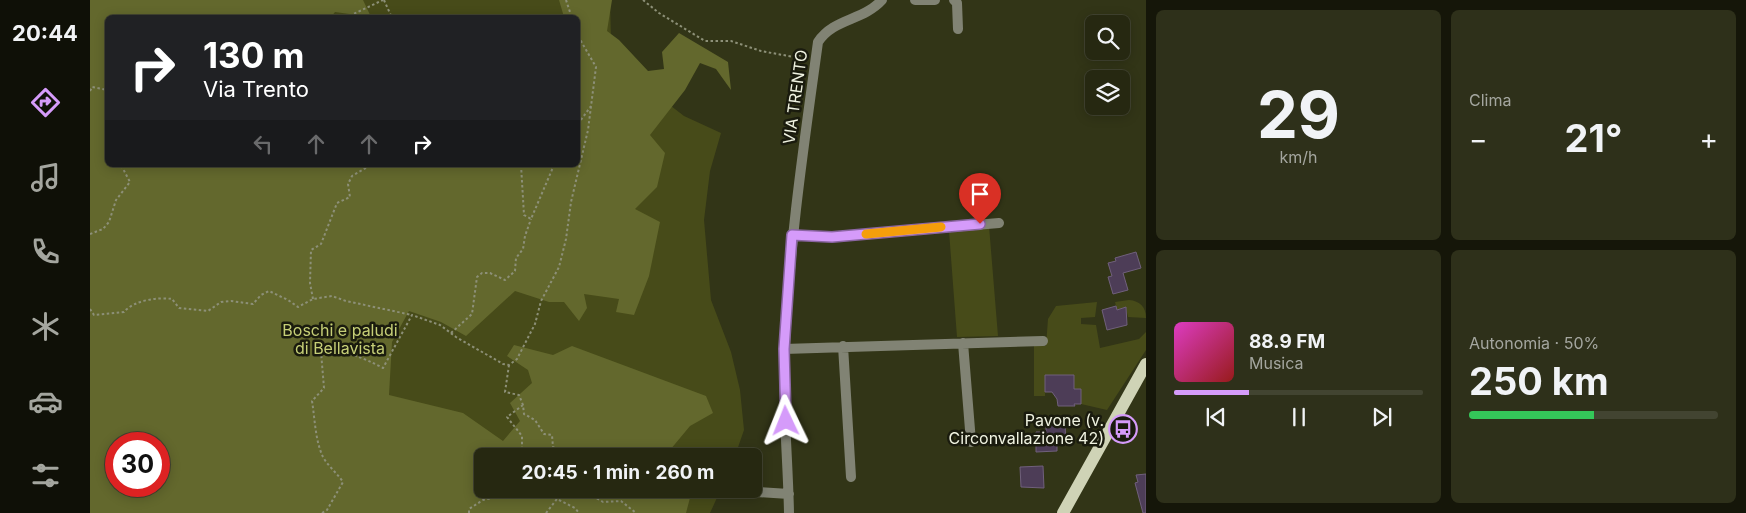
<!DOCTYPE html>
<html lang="it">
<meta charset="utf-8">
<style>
:root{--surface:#262811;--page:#2e301a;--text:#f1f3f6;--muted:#a4a69f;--line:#424431;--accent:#d59bfa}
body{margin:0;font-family:Inter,sans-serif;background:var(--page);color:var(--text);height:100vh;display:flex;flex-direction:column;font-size:19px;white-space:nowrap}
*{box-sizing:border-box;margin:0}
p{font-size:16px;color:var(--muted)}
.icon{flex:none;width:28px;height:28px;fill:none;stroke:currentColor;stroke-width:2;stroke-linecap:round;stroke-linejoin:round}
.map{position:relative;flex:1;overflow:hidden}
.sheet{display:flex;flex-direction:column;gap:10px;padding:10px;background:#151609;width:600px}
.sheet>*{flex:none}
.banner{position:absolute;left:15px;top:15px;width:475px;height:152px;border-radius:8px;box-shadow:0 2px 12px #0003,0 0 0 1px var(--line);background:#202124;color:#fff;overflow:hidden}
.buttons{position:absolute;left:995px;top:15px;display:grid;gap:10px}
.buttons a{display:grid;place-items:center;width:45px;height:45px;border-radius:8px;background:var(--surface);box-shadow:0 2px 12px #0003,0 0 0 1px var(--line);font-size:25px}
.speed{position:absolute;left:15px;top:432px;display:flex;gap:10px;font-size:25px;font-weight:700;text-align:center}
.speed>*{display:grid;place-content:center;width:65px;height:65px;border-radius:50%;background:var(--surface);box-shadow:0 2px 12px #0003,0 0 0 1px var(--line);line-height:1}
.speed .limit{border:8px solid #d22;background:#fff;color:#111}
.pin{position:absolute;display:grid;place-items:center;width:42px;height:42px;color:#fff;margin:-51px -21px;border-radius:50% 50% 50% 0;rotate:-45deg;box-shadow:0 0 5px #0007}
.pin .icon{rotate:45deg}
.me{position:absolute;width:55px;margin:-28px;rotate:358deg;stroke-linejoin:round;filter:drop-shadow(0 0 4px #0008)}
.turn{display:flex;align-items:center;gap:18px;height:105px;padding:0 15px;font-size:22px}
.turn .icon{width:65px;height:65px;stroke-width:2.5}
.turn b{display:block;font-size:35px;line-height:42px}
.lanes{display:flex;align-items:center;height:48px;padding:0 15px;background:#0003;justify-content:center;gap:25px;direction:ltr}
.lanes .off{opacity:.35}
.big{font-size:38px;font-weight:700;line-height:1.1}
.sheet .tile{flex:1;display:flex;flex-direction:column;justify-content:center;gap:8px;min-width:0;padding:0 18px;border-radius:8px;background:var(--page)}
.sheet .dial{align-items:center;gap:0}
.dial b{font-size:65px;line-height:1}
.song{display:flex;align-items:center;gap:15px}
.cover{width:60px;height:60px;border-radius:8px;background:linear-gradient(135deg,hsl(310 70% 55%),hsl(0 70% 35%))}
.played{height:5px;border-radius:2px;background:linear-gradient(90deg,var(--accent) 30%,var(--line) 30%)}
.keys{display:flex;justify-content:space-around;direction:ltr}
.heat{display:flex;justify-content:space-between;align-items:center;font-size:28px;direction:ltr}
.charge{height:8px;border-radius:4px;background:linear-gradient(90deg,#34c759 50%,var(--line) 0)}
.sheet .tiles{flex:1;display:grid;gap:10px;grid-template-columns:repeat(2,1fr)}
.trip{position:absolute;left:384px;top:448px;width:288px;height:50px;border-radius:8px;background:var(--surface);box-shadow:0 2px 12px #0003,0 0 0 1px var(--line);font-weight:700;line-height:50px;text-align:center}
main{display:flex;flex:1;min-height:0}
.menu{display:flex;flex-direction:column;width:90px;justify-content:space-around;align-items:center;background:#0f1007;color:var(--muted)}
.menu .icon{width:35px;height:35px}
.menu .current{color:var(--accent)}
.menu b{font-size:22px;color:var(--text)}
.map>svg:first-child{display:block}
</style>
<main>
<nav class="menu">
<b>20:44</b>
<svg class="icon current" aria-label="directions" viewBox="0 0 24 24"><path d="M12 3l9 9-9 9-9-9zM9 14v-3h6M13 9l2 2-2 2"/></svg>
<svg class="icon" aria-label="music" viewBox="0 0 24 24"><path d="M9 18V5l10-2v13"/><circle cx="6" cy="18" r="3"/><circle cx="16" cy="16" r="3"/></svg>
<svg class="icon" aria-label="phone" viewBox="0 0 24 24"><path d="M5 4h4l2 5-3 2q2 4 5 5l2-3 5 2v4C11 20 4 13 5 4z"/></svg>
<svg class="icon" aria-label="climate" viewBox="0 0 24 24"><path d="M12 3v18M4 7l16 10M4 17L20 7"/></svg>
<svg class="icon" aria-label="car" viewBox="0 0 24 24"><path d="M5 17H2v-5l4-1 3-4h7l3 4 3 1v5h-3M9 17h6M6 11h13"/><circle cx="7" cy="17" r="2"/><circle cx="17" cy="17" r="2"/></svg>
<svg class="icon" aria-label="filters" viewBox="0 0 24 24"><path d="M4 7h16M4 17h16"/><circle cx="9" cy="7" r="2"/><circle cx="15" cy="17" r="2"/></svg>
</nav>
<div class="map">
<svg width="1056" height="513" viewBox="0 0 1056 513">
<rect width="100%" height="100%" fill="#323517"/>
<!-- green -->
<path fill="#474b19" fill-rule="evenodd" d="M0,0H520L521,40L554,85L594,116L631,133L620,171L614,220L621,300L641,352L650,390L654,430L645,456H392V489H631L620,513H0ZM18,18H488V165H18ZM26,444H69V486H26Z
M899,226L908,336L867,337L859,231Z
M1039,300C1050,301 1056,307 1056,318L1038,317L1036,308L1027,310L1025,302Z
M1007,302L1005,317L991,318V324L1006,325L1010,348L1049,339L1056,332V350L1017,410L991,404L984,389V375H955V396H944V346H956L958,319L966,306Z"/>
<!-- forest -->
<path fill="#63682d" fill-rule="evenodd" d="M0,0H273L281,17L245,12L240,18H18V165H488V18L474,17L469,0H522L517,31L529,40L558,71L574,69L572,52L589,33L638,62L641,90L626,69L610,63L595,90L560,135L575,153L567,187L545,209L570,222L559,276L544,315L526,312L529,299L494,294L497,308L489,321L474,302H459L425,291L376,336L351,322L319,311L302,342L299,395L373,413L413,441L430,421L420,403L442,383L438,370L417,356L424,345L463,355L482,346L616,396L623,413L600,426L575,456H392V489H596L601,494L596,513H0ZM26,444H69V486H26Z"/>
<!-- building -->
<path fill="#4d3d57" stroke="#70607c" d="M1046,252L1051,268L1033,273L1038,290L1023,294L1018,277L1022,276L1018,263L1026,261L1025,258Z
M1026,306L1027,310L1036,307L1037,325L1017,330L1012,310Z
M955,375H984V389H991V404H984L985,406H968L967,399L962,392H955Z
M956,424H975L976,444H967V451L946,452V432H956Z
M953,466L954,488L931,487L930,467Z
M1056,474V513H1053L1045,483L1048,482L1046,475Z"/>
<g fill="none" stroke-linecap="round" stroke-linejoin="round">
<!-- path -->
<path stroke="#8d9078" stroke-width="2" stroke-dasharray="2.5 2.5" stroke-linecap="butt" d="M294,0L302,18
M476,0L482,18
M553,0L569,13L615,41H641L671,51L704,57L717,54
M255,18L293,0
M0,91L2,87L18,90
M488,124L501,106
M431,165L434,215L441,219L464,165
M0,234L13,229L19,222L26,200L40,182L31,165
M223,299L220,283L221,250L231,244L247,203L260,197L258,184L262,176L281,165
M0,309L4,315L34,312C44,300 68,297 82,299L89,308L118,311L131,302L141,301L163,304L171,295L179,291L198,300L208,307L223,299L242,296L256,301L322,315
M361,333L382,314L387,277L392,273H400L415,280L425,271L426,258L433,249L435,236L441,219
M419,365L415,392L429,395L433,405L434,414L445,420L454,434L462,435L463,447L473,453L480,451L493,456
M425,456L432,450V436L417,417L433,405
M506,489V498L513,502L531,501L546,513
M232,513L237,510L253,482C247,473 238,466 233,457C225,440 225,419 222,401L234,388L231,352C255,350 272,357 293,368L322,315L350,325L366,337L413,364L419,365L427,359L445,324L451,301L469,267L476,239L481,202L498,130L506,67L488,36
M379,513V509L393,500L402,498L410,489
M456,513L467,499L485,508L489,513"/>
<!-- minor -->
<path stroke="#818374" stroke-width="10" d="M825,0H845
M864,0L867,3L868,29
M702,235L742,237L909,223
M873,343L881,442
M753,346L761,477
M694,349L953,341
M635,490L699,494
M699,513C698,458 692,402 695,347C699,244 714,144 728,42C744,18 773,21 792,0"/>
<!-- major -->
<path stroke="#cfd3b6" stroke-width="12" d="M973,513L1056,364"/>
</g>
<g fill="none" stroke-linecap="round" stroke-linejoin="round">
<defs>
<path id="route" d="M696,421L694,349L702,235L742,237L890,224"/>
</defs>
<!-- route casing -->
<use href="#route" stroke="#8a65a2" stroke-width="12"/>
<!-- route -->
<use href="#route" stroke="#d59bfa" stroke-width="9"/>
<!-- slow -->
<path stroke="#f59e0b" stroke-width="9" d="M776,234L851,227"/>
</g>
<!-- icons -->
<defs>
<symbol id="bus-ring" viewBox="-11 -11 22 22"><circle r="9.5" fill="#1a1b0e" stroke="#d59bfa" stroke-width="1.5"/><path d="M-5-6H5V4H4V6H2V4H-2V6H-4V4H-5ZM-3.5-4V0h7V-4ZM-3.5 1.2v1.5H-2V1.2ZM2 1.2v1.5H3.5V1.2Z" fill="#d59bfa"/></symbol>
</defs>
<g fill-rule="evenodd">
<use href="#bus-ring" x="1017" y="413" width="32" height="32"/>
</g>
<g text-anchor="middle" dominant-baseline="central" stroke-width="5" stroke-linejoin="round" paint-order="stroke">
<!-- street labels -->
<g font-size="16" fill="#f0f3e1" stroke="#1a1b0e">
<text transform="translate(705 97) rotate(-82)">VIA TRENTO</text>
</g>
<!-- park labels -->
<g font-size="16" fill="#c6cf77" stroke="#1a1b0e">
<text x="250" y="330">Boschi e paludi<tspan x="250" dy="18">di Bellavista</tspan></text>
</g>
<!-- poi labels -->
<g font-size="16" fill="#f0f3e1" stroke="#1a1b0e" text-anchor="end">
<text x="1014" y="420">Pavone (v.<tspan x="1014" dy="18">Circonvallazione 42)</tspan></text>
</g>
</g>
</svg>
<div class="buttons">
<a><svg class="icon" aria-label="search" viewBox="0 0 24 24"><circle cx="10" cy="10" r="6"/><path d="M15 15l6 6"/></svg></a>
<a><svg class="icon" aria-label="layers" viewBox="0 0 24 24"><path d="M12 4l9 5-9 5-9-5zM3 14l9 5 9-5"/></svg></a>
</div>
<div class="speed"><div class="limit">30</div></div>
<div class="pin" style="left:890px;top:224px;background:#d93025"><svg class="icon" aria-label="arrive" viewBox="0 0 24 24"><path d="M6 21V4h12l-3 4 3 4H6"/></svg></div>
<svg class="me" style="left:696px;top:421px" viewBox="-20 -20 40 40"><path d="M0-17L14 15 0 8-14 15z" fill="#d59bfa" stroke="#fff" stroke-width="4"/></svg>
<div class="trip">20:45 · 1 min · 260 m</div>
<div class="banner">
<div class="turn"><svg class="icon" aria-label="right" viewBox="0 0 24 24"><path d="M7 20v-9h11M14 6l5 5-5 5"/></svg><div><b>130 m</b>Via Trento</div></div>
<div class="lanes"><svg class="icon off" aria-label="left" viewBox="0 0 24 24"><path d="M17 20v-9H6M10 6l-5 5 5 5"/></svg><svg class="icon off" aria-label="ahead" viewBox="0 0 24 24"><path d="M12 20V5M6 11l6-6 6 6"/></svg><svg class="icon off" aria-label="ahead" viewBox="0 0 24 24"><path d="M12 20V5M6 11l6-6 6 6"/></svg><svg class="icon" aria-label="right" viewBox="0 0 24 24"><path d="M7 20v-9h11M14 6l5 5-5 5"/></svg></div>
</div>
</div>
<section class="sheet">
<div class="tiles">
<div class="tile dial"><b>29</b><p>km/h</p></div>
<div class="tile"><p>Clima</p>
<div class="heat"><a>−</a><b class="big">21°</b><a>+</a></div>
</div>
<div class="tile">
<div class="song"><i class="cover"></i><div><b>88.9 FM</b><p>Musica</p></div></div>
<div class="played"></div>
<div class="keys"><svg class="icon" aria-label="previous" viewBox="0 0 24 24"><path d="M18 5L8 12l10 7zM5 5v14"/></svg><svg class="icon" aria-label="pause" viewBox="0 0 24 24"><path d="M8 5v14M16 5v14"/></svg><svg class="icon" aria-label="next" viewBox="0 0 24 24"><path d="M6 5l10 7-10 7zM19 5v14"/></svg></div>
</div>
<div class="tile"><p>Autonomia · 50%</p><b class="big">250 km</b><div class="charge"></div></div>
</div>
</section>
</main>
